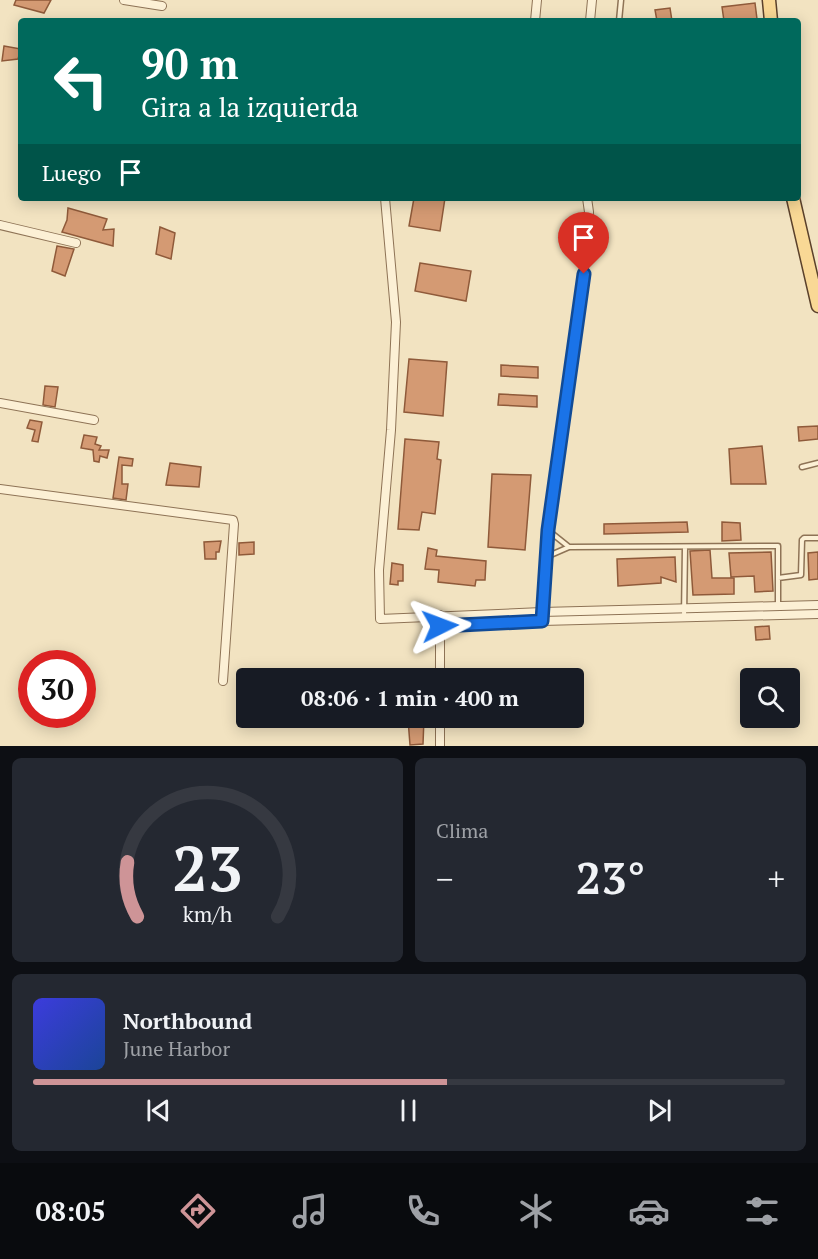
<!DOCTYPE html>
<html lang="es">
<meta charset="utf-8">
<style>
:root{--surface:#171b24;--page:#242831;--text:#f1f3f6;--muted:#9ea1a6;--line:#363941;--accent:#ce9497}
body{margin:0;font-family:"PT Serif",serif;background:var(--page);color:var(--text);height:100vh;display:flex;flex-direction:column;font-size:22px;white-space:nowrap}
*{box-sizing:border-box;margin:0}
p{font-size:20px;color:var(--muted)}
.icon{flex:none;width:33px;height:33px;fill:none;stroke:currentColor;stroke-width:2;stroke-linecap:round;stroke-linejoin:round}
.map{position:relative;height:746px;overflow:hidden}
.drawer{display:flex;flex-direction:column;gap:12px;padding:12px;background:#0d0f14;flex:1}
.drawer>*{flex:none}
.hud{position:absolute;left:18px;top:18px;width:783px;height:183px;border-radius:6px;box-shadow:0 3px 15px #0003;background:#00695c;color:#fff;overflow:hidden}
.tools{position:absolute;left:740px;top:668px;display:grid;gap:12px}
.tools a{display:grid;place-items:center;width:60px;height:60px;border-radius:6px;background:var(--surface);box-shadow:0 3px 15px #0003;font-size:30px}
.speed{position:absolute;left:18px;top:650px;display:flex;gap:12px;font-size:30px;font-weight:700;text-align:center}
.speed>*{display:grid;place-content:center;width:78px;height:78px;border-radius:50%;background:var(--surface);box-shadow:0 3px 15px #0003;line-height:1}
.speed .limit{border:9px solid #d22;background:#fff;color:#111}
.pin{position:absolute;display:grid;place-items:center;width:51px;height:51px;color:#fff;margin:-62px -26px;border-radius:50% 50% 50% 0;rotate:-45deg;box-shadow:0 0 6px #0007}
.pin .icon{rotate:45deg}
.me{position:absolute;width:66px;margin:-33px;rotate:87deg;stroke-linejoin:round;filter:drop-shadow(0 0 4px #0008)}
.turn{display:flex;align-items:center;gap:21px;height:126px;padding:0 24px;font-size:27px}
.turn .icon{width:78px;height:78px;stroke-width:2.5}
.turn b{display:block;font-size:42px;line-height:51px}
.then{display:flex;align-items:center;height:57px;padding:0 24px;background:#0003;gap:12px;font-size:22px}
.big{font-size:45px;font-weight:700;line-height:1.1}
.drawer .tile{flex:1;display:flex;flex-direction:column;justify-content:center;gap:9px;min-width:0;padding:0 21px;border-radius:9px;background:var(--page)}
.drawer .dial{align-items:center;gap:0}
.dial svg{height:156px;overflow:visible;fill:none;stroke:var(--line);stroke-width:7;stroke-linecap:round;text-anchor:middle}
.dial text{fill:var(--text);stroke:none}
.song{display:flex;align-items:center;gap:18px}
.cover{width:72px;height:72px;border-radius:9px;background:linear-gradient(135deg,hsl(240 70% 55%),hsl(220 70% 35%))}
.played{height:6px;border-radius:3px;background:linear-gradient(90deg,var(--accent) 55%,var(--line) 55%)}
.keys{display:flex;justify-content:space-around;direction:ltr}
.heat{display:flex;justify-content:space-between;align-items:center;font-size:33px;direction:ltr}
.drawer .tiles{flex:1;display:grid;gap:12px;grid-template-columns:1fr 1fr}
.tile:last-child{grid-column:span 2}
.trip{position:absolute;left:236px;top:668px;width:348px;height:60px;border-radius:6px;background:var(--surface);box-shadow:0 3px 15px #0003;font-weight:700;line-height:60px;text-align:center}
.tabs{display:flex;height:96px;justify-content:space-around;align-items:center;background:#090b0e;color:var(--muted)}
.tabs .icon{width:42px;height:42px}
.tabs .selected{color:var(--accent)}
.tabs b{font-size:27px;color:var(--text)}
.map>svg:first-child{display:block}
</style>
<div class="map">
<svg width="818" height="746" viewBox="0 0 818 746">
<rect width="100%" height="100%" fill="#f2e3c1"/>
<!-- building -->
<path fill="#d49a73" stroke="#8f5a3a" stroke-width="1.5" d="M16,0H51L44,13L14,5Z
M755,3L757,19L724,21L722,7Z
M670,8L672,21H657L655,10Z
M4,46L21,49L18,59L2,61Z
M414,198H445L440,231L409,226Z
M68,208L107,219L103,230L114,229L113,246L62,232L67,220Z
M160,227L175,233L171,259L156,254Z
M57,246L74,249L65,276L52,271Z
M420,263L471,271L466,301L415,291Z
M409,359L447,362L443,416L404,412Z
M501,365L538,367V378L501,376Z
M45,386L58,387L55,407L43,405Z
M499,394L537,396V407L498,405Z
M30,420L42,422L38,442L32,441L35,430L27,428Z
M818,426V439L799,441L798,427Z
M84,435L97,437L95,444L101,446L99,450H109L107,458L100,456L99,462L94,461L93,450L81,448Z
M405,439L439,442L437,459L441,460L435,514L422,512L419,530L398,529Z
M762,446L766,484H731L729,449Z
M119,457L133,459L132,466L122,465V484H128L126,500L113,498Z
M170,463L201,467L199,487L166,485Z
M492,474L531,475L525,550L488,547Z
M687,522L688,532L604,534V524Z
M722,522L740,523L741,540L722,541Z
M221,541L219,552H216V559H205L204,542Z
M254,542V554L239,555V543Z
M428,548L437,550L436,556L486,561L485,580H476L475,586L438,582L439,570L425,569Z
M710,550L712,578H734V594L693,595L690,551Z
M771,552L773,591L755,592L754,576L731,577L729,553Z
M818,552V579L809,580L808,553Z
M675,557L676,582L661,577V583L618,586L617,559Z
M392,563L403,565V581H398V585L390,584Z
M769,626L770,639L756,640L755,627Z
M424,718L423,744L410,745L408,719Z"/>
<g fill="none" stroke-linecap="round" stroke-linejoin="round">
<defs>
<path id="service" d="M619,21L621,0
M802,467L818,463
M549,531L569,547
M546,557L569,547L778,546V606
M778,578L801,575L802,540L804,538H818
M684,617L685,547"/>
<path id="minor" d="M124,0L162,6
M535,21L537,0
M590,21L592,0
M385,198L396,322L391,430L379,570L380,619L542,612L818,605
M0,225L76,243
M0,403L94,420
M0,489L233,520L234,524L223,681
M542,621L548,530L586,253L589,212L587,198
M440,626L542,621L818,614
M440,678V615
M440,746V717"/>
<path id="primary" d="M769,0L771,21
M793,198L818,306"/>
</defs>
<!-- service casing -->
<use href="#service" stroke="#8e7356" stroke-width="7"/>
<!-- minor casing -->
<use href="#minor" stroke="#8e7356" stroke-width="10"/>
<!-- primary casing -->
<use href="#primary" stroke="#5b412b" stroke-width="15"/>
<!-- service -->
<use href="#service" stroke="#fcf0d5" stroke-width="4"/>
<!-- minor -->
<use href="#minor" stroke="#fcf0d5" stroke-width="8"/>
<!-- primary -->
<use href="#primary" stroke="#f9d895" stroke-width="12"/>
</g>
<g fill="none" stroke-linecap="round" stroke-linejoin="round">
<defs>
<path id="route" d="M440,626L542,621L548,530L584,274"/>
</defs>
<!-- route casing -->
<use href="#route" stroke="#114b97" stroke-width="15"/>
<!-- route -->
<use href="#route" stroke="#1a73e8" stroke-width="10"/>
</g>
</svg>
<div class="tools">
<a><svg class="icon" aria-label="search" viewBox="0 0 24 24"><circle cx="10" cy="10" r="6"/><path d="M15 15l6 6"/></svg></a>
</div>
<div class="speed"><div class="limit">30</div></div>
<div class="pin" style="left:584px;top:274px;background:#d93025"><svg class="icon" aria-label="arrive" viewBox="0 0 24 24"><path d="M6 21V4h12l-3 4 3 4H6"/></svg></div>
<svg class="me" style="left:440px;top:626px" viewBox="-20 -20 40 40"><path d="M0-17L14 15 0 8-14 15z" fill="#1a73e8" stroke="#fff" stroke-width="4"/></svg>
<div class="trip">08:06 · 1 min · 400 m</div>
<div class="hud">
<div class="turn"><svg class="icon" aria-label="left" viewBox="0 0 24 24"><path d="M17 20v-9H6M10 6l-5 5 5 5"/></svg><div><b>90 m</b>Gira a la izquierda</div></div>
<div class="then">Luego<svg class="icon" aria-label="arrive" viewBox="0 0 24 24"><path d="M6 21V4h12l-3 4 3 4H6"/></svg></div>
</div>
</div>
<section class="drawer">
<div class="tiles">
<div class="tile dial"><svg viewBox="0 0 100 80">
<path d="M14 69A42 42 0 1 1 86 69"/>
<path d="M14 69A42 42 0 0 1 9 41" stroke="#ce9497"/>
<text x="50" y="56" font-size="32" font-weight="700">23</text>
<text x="50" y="72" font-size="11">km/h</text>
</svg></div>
<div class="tile"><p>Clima</p>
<div class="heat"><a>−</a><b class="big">23°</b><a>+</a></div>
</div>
<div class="tile">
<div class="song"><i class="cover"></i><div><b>Northbound</b><p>June Harbor</p></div></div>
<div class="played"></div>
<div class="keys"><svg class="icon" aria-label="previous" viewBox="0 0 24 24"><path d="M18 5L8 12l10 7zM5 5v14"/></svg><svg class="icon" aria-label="pause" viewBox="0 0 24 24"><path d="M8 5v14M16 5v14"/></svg><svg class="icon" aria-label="next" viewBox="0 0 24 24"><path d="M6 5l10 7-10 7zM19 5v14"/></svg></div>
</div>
</div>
</section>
<nav class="tabs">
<b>08:05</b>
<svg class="icon selected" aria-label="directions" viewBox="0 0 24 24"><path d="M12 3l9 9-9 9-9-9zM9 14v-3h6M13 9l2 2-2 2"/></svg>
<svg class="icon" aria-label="music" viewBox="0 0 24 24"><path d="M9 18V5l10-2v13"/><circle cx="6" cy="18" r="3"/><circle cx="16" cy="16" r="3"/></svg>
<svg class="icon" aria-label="phone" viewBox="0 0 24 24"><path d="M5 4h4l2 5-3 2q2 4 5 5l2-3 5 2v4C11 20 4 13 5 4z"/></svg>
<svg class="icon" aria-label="climate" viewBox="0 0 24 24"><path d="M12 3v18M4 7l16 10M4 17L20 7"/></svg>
<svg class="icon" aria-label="car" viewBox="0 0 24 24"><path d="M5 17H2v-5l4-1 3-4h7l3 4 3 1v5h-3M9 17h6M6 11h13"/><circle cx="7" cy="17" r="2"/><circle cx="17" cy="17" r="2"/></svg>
<svg class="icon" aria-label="filters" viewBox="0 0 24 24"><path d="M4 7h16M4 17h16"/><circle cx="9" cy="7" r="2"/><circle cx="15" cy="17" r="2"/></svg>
</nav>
